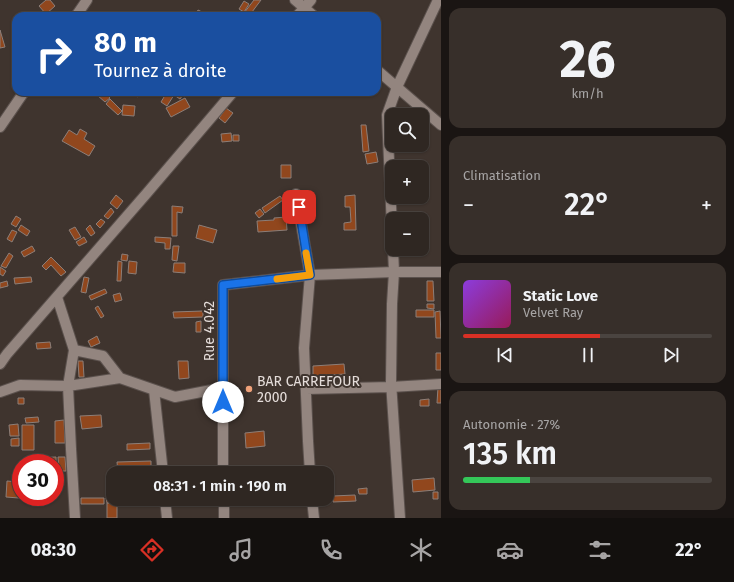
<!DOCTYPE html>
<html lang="fr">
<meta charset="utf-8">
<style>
:root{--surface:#2f2722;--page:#372f2a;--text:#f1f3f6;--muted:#a7a5a5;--line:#4a4440;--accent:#d93025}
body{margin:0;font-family:"Fira Sans",sans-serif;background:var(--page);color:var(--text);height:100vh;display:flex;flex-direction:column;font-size:15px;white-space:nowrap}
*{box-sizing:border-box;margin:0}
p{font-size:13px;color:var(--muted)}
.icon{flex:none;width:22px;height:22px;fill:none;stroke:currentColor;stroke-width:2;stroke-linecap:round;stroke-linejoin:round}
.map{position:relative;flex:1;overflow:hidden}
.sheet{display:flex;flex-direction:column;gap:8px;padding:8px;background:#1a1513;width:293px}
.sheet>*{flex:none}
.guide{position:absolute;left:12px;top:12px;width:369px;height:84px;border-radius:12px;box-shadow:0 1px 3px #0004,0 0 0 1px var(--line);background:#1a4fa0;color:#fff;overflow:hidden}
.controls{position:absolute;left:385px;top:108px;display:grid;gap:8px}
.controls a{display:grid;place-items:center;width:44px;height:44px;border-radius:8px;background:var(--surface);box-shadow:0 1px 3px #0004,0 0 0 1px var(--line);font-size:20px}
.speed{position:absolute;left:12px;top:454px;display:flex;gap:8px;font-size:20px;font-weight:700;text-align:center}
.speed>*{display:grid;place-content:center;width:52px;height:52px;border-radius:50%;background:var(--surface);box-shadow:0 1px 3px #0004,0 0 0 1px var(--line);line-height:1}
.speed .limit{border:6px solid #d22;background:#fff;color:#111}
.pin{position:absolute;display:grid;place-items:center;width:34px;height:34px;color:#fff;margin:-17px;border-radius:8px;box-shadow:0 2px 6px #0006}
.me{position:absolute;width:44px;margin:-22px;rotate:0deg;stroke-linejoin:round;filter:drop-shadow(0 0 3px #0008)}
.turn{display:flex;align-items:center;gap:14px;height:84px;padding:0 16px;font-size:18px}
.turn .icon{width:52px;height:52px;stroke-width:2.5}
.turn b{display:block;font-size:28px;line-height:34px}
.big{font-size:30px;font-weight:600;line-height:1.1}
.sheet .widget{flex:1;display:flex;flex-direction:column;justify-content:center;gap:6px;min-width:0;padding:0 14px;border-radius:12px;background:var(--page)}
.sheet .dial{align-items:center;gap:0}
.dial b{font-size:52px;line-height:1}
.song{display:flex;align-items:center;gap:12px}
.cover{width:48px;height:48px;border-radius:6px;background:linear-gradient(135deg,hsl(270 70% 55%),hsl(330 70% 35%))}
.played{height:4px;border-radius:2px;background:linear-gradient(90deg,var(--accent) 55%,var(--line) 55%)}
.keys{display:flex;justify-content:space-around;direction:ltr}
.heat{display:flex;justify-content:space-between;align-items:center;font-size:22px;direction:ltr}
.charge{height:6px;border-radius:3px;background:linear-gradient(90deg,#34c759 27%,var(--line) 0)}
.trip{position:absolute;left:106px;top:466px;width:228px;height:40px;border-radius:12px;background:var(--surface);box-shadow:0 1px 3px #0004,0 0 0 1px var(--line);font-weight:600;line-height:40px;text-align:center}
.tab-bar{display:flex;height:64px;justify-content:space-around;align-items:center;background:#13100e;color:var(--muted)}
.tab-bar .icon{width:28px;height:28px}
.tab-bar .active{color:var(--accent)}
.tab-bar b{font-size:18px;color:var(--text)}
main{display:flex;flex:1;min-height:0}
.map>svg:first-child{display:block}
</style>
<main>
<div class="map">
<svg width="441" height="518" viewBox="0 0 441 518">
<rect width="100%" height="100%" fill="#3f342e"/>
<!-- building -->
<path fill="#91471d" stroke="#8c7e78" d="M46,0H50L55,6L46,14L39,6Z
M254,0H261L249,16H248L244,13Z
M244,1L249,4L244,12L239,9Z
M198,10L210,16H195Z
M0,30L5,47L0,48Z
M100,92H104L110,98L105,102L97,95Z
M133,92H144L137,97Z
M167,92H169L174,95L167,106L161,102Z
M177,92H185L180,99L174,95Z
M185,98L190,107L171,117L166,108Z
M110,99L122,111L118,115L106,104Z
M123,105L135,106L134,116L122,115Z
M226,108L233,113L225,123L219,118Z
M361,125H366L369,151L363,152Z
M80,129L87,133L84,139L95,146L89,156L62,141L69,130L77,135Z
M231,133L232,141L222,142L221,134Z
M233,135H239V141H233Z
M376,152L378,162L367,164L365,154Z
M281,165H291V178H281Z
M116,195L123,201L117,209L110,203Z
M355,195L356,230H344V223L351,222L350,207H345V196Z
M280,196L283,200L265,213L262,208Z
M172,206L183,207L182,213L177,212V236H172Z
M111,208L114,212L108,219L104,216Z
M260,209L264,214L259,218L255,213Z
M16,216L21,219L16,227L11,224Z
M286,217L287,230L258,232L257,221L274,220V218Z
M101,219L105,222L100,228L96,224Z
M21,225L30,231L27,236L18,230Z
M90,225L95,233L91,236L86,229Z
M199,225L217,230L213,243L196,238Z
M75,227L81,237L75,240L69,230Z
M12,230L17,232L12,242L7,239Z
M84,237L87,242L79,246L76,242Z
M155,237L171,238L170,249H165V243L155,242Z
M32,246L35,251L24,257L21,252Z
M173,246H179L177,261L172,260Z
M9,253L13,256L6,268L1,266Z
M122,254L128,255L127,261L121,260Z
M51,257L66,272L61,276L51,265L46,270L42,266Z
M118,261L122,262L121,281H117Z
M129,261L137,262L136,274L128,273Z
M174,263H185V273L173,272Z
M0,267L6,271L3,276L0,274Z
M31,277L32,282L15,284L14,278Z
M84,277L89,278L86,293L81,292Z
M7,281L8,286L0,288V283Z
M427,281H433L434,301H427Z
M105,289L107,293L91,300L89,296Z
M120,293L122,300L115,302L113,295Z
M427,304H434V309L427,308Z
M98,306L104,316L101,318L95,308Z
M416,310H434V317H416Z
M203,311V317L174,318L173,312Z
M440,311L441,338H436L435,312Z
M201,321V332H196V322Z
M97,336L100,343L91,347L88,341Z
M50,342L51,348L37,349L36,343Z
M436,353H441V370H436Z
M78,361H83L84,377H79Z
M178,361H188L189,378L179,379Z
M344,364L345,374L313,376V366Z
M438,387H441V403H437Z
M18,398H24V404H18Z
M429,399V406H420V400Z
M101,415L102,427L82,429L80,416Z
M38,417L39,422L26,423L25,418Z
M64,420L65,443H55V421Z
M18,424L19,436H10L9,425Z
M22,425H34V450H22Z
M264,431L265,446L246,448L245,433Z
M19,438V446H11V439Z
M150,443V449L127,450V444Z
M56,457V462L31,463V458Z
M58,457H65L66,471H59Z
M151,461V470L127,471V473H118L117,462Z
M434,478L435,490L413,492L412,480Z
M7,481L18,482L19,498L6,497Z
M367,488V494H359L358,489Z
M433,492H438V499H433Z
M355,495L356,501L333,502V496Z
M81,498H104V504H81Z
M106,498H113V499H117V502L107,503Z
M107,503H117V518H107Z"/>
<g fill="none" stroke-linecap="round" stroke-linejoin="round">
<defs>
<path id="minor" d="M295,0L314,16
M76,16L87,0
M297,16L311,0
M377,70L441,125
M0,127L24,92
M296,194L310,275L304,348L308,441L310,473
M392,228L387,115L397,87L438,0
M393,249L394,272L392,304L391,382L400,518
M57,297L74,350L68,386L71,449L75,518
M74,350L103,356L120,378
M0,364L7,354L147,193L233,92
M306,389L391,387L441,384
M154,390L163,473
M0,392L20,385L68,386L120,378L175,397L222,388
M223,473C223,410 223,348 223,285L310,275L394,272H441
M165,499L167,518
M224,499V518
M312,499L314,518"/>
</defs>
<!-- minor casing -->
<use href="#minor" stroke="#5b514d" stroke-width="12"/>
<!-- minor -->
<use href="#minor" stroke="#93857f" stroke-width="10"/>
</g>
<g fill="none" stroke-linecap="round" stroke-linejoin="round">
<defs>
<path id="route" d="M223,402V285L310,275L299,207"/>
</defs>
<!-- route casing -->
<use href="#route" stroke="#114b97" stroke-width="10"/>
<!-- route -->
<use href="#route" stroke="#1a73e8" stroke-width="7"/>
<!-- slow -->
<path stroke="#f59e0b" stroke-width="7" d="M277,279L310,275L306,253"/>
</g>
<!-- markers -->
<circle fill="#f0a27a" stroke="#3f342e" stroke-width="1.5" cx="249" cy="389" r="4"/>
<g text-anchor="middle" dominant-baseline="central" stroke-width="4" stroke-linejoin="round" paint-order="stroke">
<!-- street labels -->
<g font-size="14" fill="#e5ddda" stroke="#3f342e">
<text transform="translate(209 331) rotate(-90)">Rue 4.042</text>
</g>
<!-- poi labels -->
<g font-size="14" fill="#e5ddda" stroke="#3f342e" text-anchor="start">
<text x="257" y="381">BAR CARREFOUR<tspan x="257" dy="16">2000</tspan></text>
</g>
</g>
</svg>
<div class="controls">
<a><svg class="icon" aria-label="search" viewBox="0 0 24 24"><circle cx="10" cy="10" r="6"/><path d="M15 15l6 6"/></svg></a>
<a>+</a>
<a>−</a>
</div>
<div class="speed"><div class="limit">30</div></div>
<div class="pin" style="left:299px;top:207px;background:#d93025"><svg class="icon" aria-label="arrive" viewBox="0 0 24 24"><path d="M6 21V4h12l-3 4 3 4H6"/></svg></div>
<svg class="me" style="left:223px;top:402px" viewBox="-20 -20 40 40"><circle r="19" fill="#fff"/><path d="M0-13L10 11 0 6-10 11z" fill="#1a73e8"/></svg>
<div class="trip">08:31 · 1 min · 190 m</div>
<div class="guide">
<div class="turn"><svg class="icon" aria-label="right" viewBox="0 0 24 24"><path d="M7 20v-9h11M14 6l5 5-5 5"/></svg><div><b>80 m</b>Tournez à droite</div></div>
</div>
</div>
<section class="sheet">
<div class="widget dial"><b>26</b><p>km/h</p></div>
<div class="widget"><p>Climatisation</p>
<div class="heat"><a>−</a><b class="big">22°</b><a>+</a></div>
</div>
<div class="widget">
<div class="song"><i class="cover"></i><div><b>Static Love</b><p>Velvet Ray</p></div></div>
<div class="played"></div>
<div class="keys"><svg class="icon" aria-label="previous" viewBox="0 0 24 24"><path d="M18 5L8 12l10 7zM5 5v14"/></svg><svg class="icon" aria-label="pause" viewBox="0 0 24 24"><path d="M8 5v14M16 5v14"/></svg><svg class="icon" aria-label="next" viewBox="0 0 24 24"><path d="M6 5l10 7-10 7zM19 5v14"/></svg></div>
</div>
<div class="widget"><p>Autonomie · 27%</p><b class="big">135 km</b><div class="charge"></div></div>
</section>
</main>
<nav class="tab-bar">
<b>08:30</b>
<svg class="icon active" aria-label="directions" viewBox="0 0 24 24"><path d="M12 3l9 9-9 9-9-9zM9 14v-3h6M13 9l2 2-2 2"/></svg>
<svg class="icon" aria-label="music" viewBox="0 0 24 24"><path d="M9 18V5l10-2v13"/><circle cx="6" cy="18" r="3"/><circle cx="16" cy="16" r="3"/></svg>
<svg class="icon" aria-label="phone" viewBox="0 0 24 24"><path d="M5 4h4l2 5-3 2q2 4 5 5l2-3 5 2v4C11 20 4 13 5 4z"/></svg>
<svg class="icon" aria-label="climate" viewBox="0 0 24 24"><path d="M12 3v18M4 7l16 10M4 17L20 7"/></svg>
<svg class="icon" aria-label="car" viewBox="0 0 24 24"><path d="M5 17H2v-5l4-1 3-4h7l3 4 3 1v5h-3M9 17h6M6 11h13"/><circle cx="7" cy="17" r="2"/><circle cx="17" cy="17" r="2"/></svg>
<svg class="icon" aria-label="filters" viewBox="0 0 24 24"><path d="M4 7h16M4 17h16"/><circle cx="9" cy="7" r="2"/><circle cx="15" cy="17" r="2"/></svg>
<b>22°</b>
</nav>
